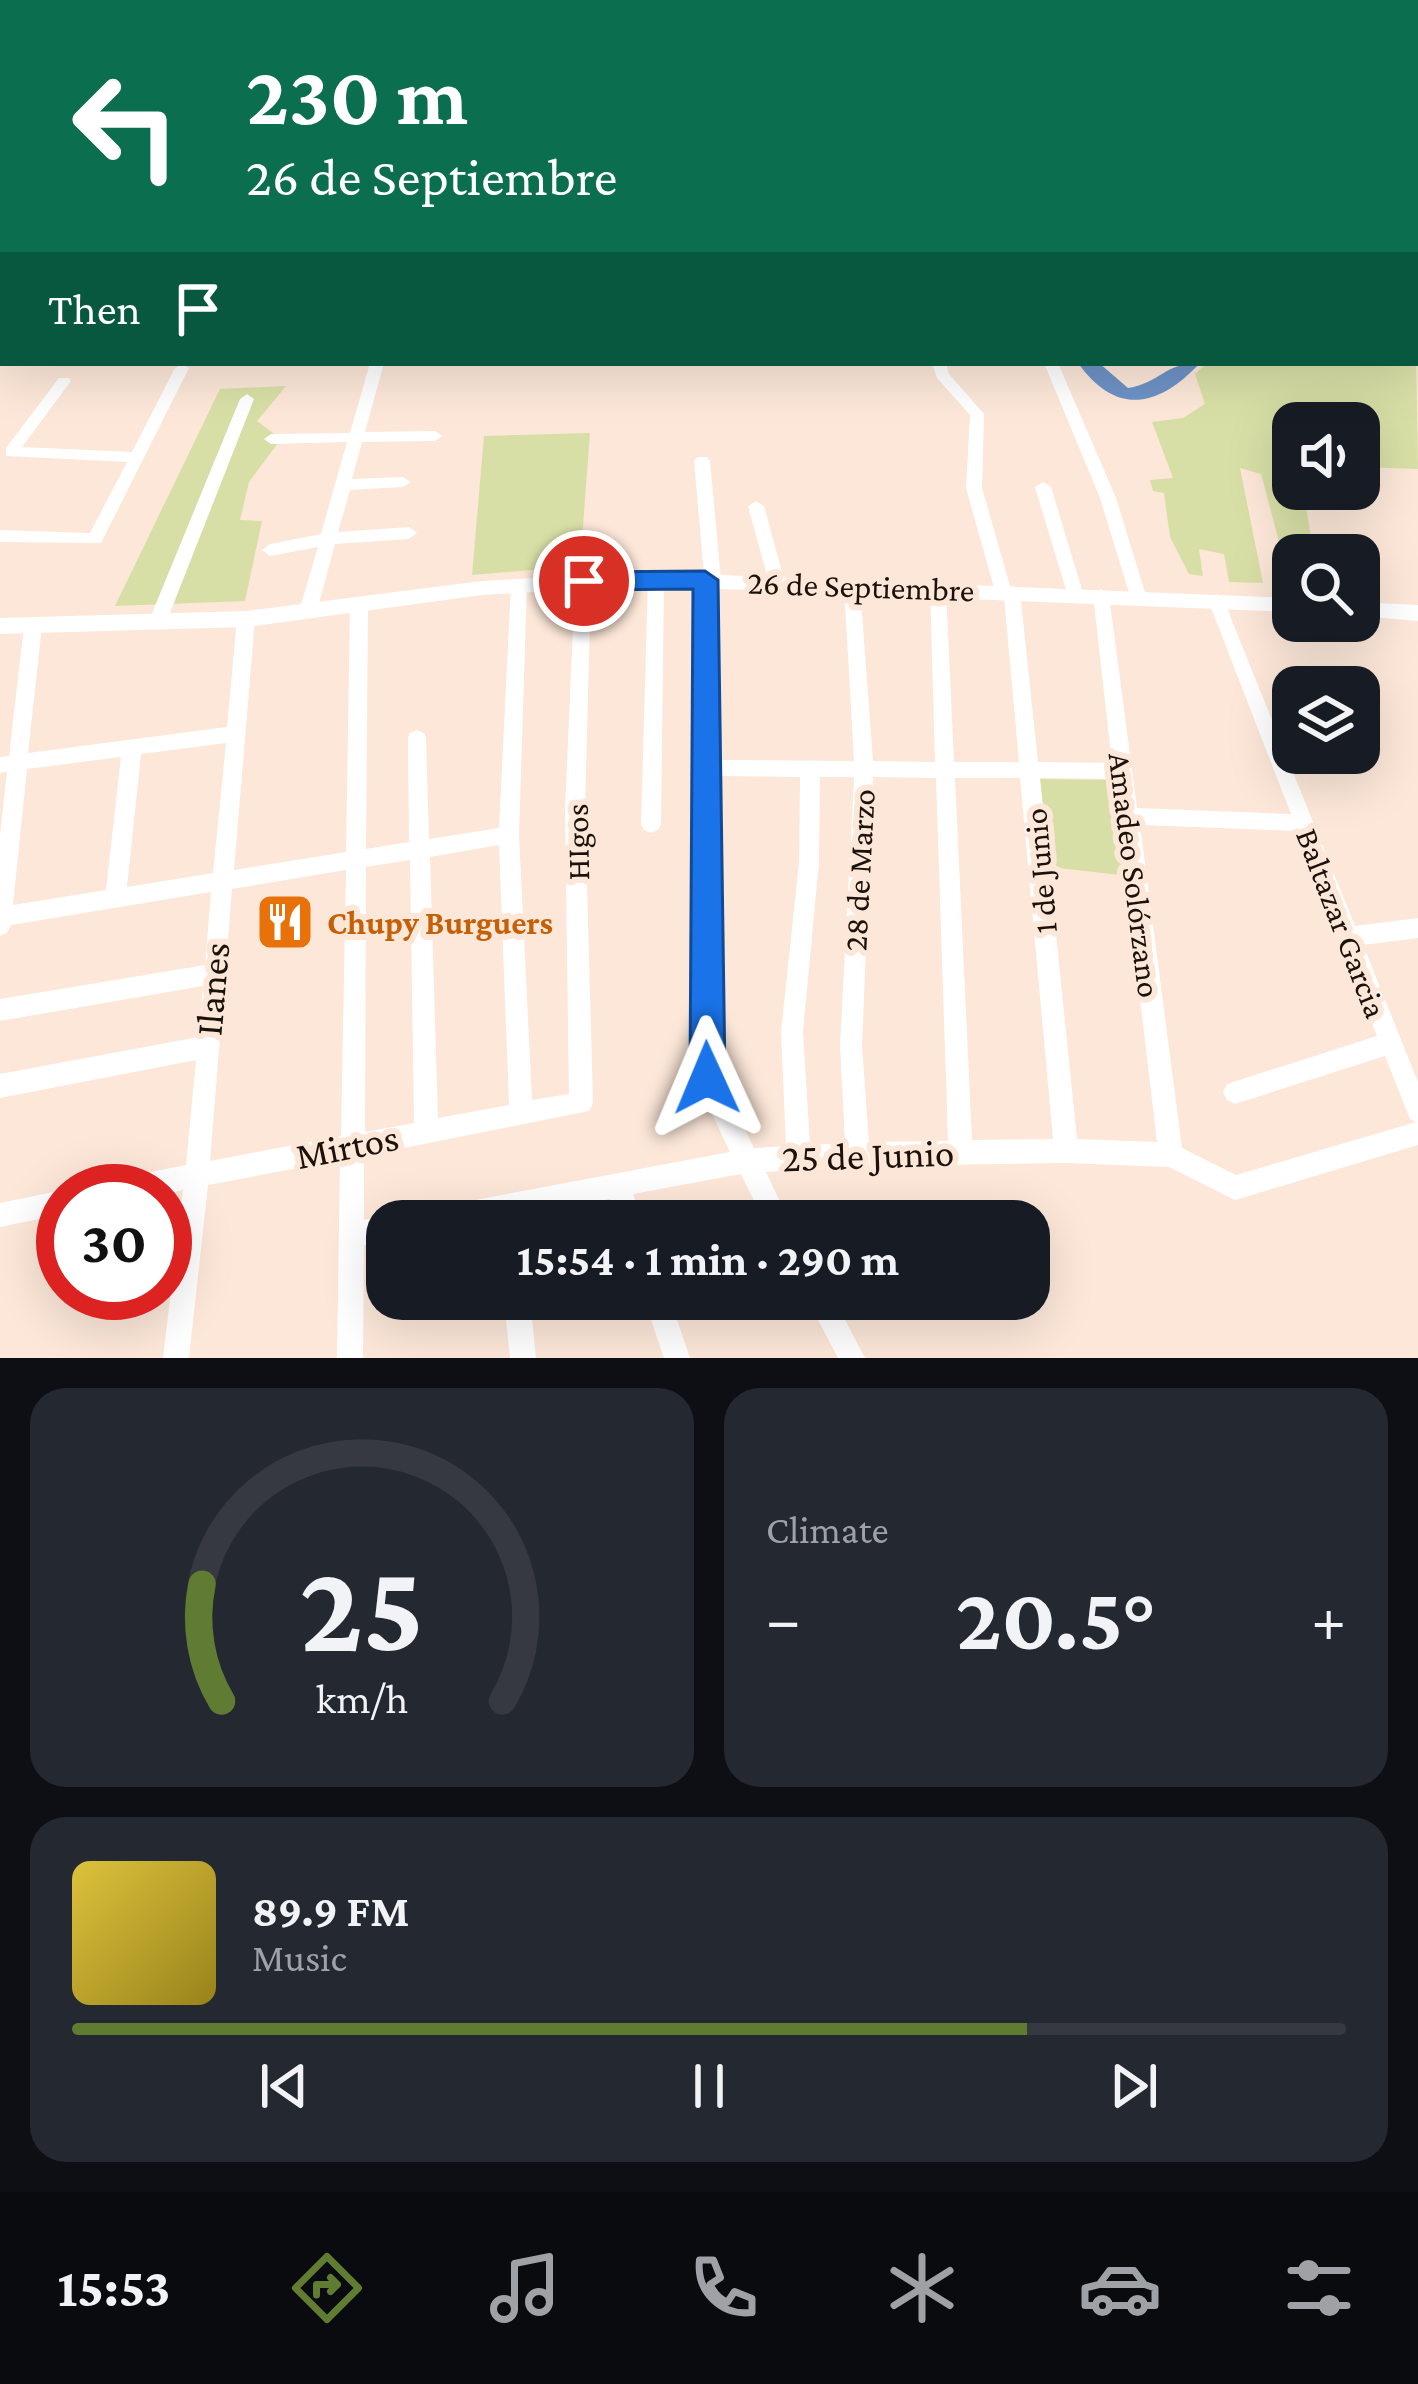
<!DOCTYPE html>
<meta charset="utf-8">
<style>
:root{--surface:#171b24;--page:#242831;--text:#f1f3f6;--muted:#9ea1a6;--line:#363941;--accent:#5f7c32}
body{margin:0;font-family:"Crimson Pro",serif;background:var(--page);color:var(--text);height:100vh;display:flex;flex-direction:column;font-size:45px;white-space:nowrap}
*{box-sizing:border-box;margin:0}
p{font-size:39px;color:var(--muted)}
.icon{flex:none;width:66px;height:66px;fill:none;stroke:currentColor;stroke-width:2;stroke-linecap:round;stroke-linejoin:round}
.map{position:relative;height:1358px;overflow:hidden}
.side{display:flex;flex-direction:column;gap:30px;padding:30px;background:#0d0f14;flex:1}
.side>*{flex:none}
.top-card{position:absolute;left:0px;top:0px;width:1419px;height:366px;box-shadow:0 12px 48px #0002;background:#0b6e4f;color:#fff;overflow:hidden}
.buttons{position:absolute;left:1272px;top:402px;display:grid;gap:24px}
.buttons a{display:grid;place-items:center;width:108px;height:108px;border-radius:24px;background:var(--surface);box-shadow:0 12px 48px #0002;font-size:60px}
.speed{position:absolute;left:36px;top:1164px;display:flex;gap:24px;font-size:60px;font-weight:700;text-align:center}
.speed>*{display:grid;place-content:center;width:156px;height:156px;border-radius:50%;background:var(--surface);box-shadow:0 12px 48px #0002;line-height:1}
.speed .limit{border:18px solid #d22;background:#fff;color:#111}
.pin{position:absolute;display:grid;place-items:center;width:102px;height:102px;color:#fff;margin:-51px;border:6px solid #fff;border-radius:50%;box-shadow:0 3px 12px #0007}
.me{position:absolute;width:132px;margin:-66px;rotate:359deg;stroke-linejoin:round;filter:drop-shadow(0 0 9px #0008)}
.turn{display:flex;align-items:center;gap:42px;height:252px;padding:0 48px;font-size:54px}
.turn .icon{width:156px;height:156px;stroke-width:2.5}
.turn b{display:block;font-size:84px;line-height:102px}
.then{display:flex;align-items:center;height:114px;padding:0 48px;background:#0003;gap:24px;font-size:45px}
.big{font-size:90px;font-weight:700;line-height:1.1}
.side .card{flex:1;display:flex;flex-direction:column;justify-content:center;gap:18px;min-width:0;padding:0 42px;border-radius:36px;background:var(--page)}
.side .dial{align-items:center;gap:0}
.dial svg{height:312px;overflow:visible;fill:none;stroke:var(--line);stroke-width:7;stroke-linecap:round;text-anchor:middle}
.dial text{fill:var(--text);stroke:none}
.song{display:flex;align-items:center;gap:36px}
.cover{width:144px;height:144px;border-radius:18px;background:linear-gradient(135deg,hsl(50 70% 55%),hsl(50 70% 35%))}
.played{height:12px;border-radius:6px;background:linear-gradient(90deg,var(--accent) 75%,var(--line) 75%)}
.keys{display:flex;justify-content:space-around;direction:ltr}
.heat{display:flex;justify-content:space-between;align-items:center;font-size:66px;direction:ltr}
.side .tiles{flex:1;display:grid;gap:30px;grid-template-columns:1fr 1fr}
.card:last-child{grid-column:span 2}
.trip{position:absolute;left:366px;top:1200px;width:684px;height:120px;border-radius:36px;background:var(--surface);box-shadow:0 12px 48px #0002;font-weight:700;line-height:120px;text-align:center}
.dock{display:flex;height:192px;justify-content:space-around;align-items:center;background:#090b0e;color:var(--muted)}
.dock .icon{width:84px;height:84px}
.dock .active{color:var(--accent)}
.dock b{font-size:54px;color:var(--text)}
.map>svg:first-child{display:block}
</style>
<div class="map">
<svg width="1418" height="1358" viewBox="0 0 1418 1358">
<rect width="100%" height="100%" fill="#fce7d8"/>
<!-- green -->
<path fill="#d8dfa6" d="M1416,354L1418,469L1359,467V423H1293V489H1303L1314,555L1281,549L1261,474L1240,468L1263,583L1229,582L1224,554L1199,549L1203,576L1189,574L1170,537L1164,493L1153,491L1150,480L1173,478L1152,422L1183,418L1205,404L1195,374L1207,363H1416Z
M286,386L257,421L281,439L249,482L240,520L262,521L245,601L115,606L220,389Z
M590,433L580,566L472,575L484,436Z
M1039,779L1114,780L1128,876L1051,867Z"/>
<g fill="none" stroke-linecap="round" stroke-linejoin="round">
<!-- canal -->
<path fill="#6d92c5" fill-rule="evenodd" d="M241,0L231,3H190L200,0Z
M618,0H771L767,3H622Z"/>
<!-- river -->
<path fill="#6d92c5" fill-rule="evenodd" d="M0,32H3V41H0Z
M0,74H3V84H0Z
M0,125H3V135H0Z
M1416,289H1418V301H1416Z
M1078,363H1099L1128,388C1160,383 1164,363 1200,363C1158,408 1116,416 1078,363Z"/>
<!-- minor -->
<path fill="#fff" fill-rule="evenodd" d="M104,0H114L112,3H102Z
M177,0H187L186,3H176Z
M249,0H422L406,3H244Z
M506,0H649L663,3H520Z
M766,0H797L790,3H759Z
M370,363H384L365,432L435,431L442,436L435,441L362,442L352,479L403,477L411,482L403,487L350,490L338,532L409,527L417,533L409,539L335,544L317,611L308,617L299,611L318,547L270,556L262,550L270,544L321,534L347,442L271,444L264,439L271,434L350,433Z
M932,363H946L949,374L984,414L982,488L1010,586L1018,588L1020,592L1038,762L1112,763L1093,595L1101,589L1109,595L1137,808L1291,814L1208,600L1216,594L1222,596L1355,926L1418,918V938L1363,945L1418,1082V1145L1235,1200L1169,1167L1066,1163L858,1166L766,1172L789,1221H764L741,1174L633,1194L642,1221H618L610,1199L493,1221H415L418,1212L427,1209L730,1152L695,1078L697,580L704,574L694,461L697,457H707L710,461L721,580L713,586L715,760L854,761L844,586L852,580L860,586L873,761L935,762L930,589L938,583L946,589L954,762H1019L1004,597L997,595L995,591L966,488L970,415L937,378ZM715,776L800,777L799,862L781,1032L786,1146L754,1148L719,1077ZM820,777H854L840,1046L845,1143L810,1145L803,1032L819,862ZM873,777L936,778L948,1141L869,1142L862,1046ZM955,778H1020L1053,1139L972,1140ZM1040,778L1114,779L1157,1142L1077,1139ZM1140,825L1297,831L1377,1036L1227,1084L1223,1092L1227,1100L1235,1104L1385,1056L1410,1119L1416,1122L1236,1175L1182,1148Z
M1044,363H1058L1116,498L1146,596L1144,600L1138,602L1130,596L1100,498Z
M182,364L189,368L101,543L0,542V530L90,533L127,462L6,456V448L59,378H69L71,381L22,447L132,452L175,368Z
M247,394L254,399L166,623L163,628H151L148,623L240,399Z
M1043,482L1051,487L1083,593L1075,599L1067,593L1035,487Z
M756,501L764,506L785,583L777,589L769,583L748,506Z
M656,572L664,578L661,824L658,830L651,833L644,830L641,824L648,578Z
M583,575L591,581L585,810L593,1103L589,1111L364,1156V1220L387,1216L397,1221H387V1240L364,1245L363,1358H337L340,1160L208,1185L189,1358H163L183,1190L165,1194V1191H102L105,1182L114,1179L186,1165L196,1060L0,1098V1074L198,1037L203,986L0,1021V999L205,965L211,892L11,925L7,933L0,936V835L7,772L0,773V757L9,756L24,626L33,619L42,626L28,753L227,727L237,619L240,614H252L255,619L234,870L346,852L350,604L359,598L368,604L366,849L409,842L408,738L410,733L417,730L424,733L426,738L429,839L499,828L511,585L519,579L525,581L527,585L519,835L532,1100L569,1094L565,810L575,581ZM226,743L213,873L127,887L141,754ZM121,757L106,890L13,905L27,769ZM499,845L509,1105L438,1118L430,857ZM410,860L414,1123L365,1132L366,867ZM346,870L341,1136L210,1161L232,889Z
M63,1190L66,1191H63V1214L0,1227V1203Z
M504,1299H530L536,1358H510Z
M644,1299H670L690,1358H664Z
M807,1299H834L865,1358H838Z"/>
<!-- tertiary -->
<path fill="#fff" fill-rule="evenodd" d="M645,572L1293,598V612L645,586L482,595L246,627L0,634V618L246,611L482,581Z
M1359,602L1418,605V621L1359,616Z"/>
</g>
<!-- route -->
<path fill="#1a73e8" stroke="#114b97" stroke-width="3" d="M705,571L718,580L725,1078L719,1090L707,1095L695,1090L690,1078L693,589L584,590L571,581L584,572Z"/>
<!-- icons -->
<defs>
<symbol id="restaurant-square" viewBox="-11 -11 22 22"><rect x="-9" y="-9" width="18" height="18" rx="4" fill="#e8710a" stroke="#fce7d8"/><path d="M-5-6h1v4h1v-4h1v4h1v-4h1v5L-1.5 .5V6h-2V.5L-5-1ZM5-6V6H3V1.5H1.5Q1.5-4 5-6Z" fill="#fff"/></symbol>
</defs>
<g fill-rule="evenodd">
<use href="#restaurant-square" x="252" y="889" width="66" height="66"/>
</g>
<g text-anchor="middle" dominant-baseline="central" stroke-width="12" stroke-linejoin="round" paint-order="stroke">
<!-- street labels -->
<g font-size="33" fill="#1b120c" stroke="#fce7d8">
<text transform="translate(861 586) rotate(2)">26 de Septiembre</text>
<text transform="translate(577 842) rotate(-91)">HIgos</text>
<text transform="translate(859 870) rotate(-87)">28 de Marzo</text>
<text transform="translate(1040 871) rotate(-95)">1 de Junio</text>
<text transform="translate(1135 875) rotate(83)">Amadeo Solórzano</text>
<text transform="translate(1342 923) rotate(69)">Baltazar Garcia</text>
</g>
<!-- food labels -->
<g font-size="33" font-weight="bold" fill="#c56008" stroke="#fce7d8" text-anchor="start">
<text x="327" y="922">Chupy Burguers</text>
</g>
<!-- near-street labels -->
<g font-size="39" fill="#1b120c" stroke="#fce7d8">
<text transform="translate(212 989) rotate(-85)">Ilanes</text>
<text transform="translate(347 1146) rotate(-11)">Mirtos</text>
<text transform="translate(868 1155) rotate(-2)">25 de Junio</text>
</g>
</g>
</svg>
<div class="buttons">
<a><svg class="icon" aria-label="sound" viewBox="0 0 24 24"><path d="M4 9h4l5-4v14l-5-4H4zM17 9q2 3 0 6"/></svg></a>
<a><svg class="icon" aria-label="search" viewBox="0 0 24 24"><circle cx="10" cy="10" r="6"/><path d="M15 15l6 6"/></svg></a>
<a><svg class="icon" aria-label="layers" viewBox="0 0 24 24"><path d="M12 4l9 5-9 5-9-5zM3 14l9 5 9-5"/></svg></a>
</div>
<div class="speed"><div class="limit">30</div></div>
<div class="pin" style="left:584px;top:581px;background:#d93025"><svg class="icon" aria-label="arrive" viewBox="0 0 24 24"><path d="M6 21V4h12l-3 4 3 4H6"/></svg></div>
<svg class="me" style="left:707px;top:1078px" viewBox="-20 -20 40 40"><path d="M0-17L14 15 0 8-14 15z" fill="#1a73e8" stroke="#fff" stroke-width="4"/></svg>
<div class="trip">15:54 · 1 min · 290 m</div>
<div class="top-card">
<div class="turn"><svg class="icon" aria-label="left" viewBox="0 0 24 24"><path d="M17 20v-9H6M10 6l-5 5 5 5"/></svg><div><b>230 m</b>26 de Septiembre</div></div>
<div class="then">Then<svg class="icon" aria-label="arrive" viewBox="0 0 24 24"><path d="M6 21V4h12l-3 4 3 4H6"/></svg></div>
</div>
</div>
<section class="side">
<div class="tiles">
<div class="card dial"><svg viewBox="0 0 100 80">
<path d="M14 69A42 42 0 1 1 86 69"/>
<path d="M14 69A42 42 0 0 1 9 39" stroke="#5f7c32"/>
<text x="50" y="56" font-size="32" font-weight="700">25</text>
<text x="50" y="72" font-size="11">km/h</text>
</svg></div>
<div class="card"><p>Climate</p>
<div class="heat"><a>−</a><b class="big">20.5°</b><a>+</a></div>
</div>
<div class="card">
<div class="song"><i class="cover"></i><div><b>89.9 FM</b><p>Music</p></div></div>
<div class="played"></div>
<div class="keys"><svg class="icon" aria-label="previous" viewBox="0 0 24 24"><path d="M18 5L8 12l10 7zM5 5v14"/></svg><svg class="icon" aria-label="pause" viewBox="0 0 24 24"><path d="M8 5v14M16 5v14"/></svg><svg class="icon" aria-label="next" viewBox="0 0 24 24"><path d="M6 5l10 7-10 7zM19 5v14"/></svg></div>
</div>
</div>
</section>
<nav class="dock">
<b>15:53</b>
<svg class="icon active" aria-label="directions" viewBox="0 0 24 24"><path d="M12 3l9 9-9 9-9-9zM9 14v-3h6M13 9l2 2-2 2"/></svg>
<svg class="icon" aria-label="music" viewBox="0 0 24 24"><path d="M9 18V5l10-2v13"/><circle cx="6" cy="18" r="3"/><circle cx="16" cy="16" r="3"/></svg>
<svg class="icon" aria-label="phone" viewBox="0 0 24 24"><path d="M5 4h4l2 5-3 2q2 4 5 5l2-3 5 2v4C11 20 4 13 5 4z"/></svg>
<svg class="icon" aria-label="climate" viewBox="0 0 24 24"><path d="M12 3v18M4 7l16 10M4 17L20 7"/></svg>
<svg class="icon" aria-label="car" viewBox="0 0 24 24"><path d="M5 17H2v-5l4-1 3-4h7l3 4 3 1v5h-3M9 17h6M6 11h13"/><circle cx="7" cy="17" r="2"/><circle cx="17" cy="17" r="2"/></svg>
<svg class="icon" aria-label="filters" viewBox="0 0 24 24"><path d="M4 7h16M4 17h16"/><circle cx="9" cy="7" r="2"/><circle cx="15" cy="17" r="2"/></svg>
</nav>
